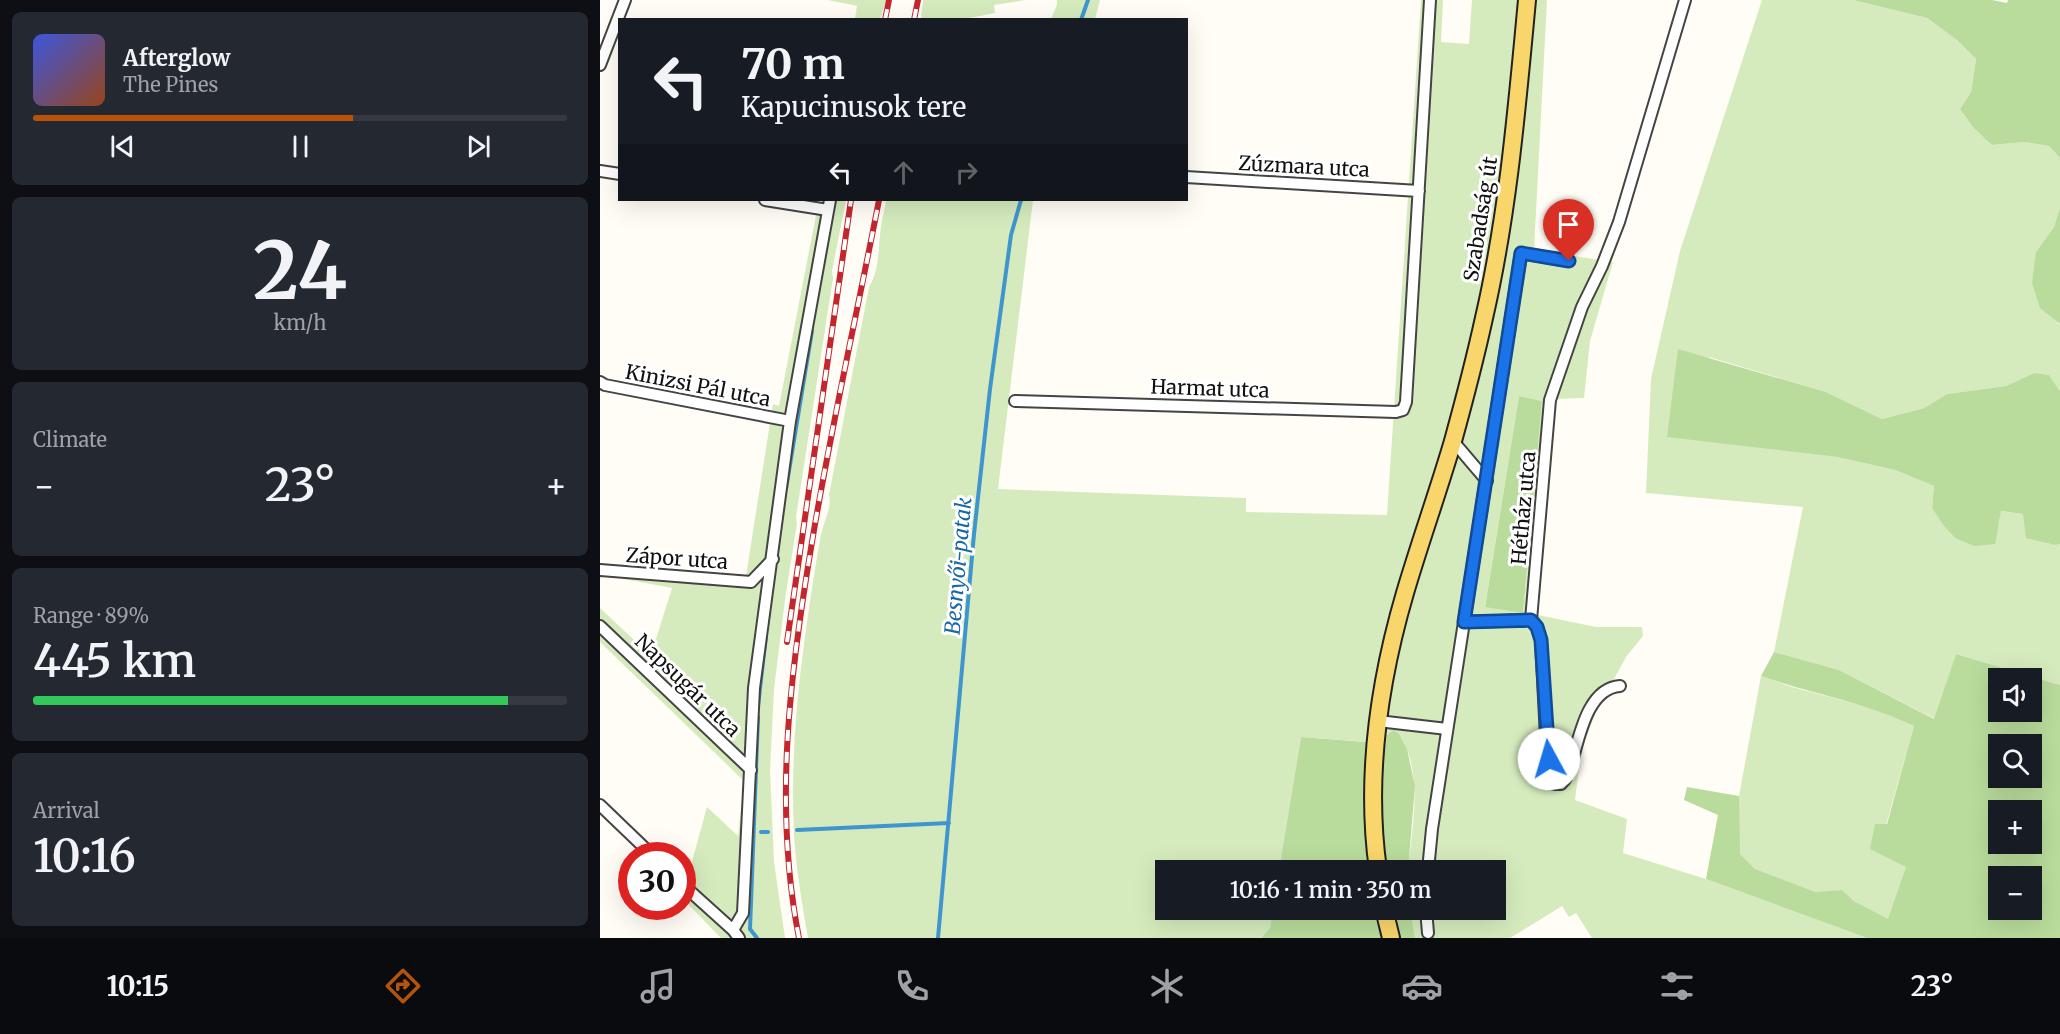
<!DOCTYPE html>
<meta charset="utf-8">
<style>
:root{--surface:#171b24;--page:#242831;--text:#f1f3f6;--muted:#9ea1a6;--line:#363941;--accent:#b45309}
body{margin:0;font-family:Merriweather,serif;background:var(--page);color:var(--text);height:100vh;display:flex;flex-direction:column;font-size:22px;white-space:nowrap}
*{box-sizing:border-box;margin:0}
p{font-size:20px;color:var(--muted)}
.icon{flex:none;width:33px;height:33px;fill:none;stroke:currentColor;stroke-width:2;stroke-linecap:round;stroke-linejoin:round}
.map{position:relative;flex:1;overflow:hidden}
.side{display:flex;flex-direction:column;gap:12px;padding:12px;background:#0d0f14;width:600px}
.side>*{flex:none}
.guide{position:absolute;left:18px;top:18px;width:570px;height:183px;border-radius:0px;box-shadow:0 6px 24px #0002;background:#171b24;color:var(--text);overflow:hidden}
.tools{position:absolute;left:1388px;top:668px;display:grid;gap:12px}
.tools a{display:grid;place-items:center;width:54px;height:54px;border-radius:0px;background:var(--surface);box-shadow:0 6px 24px #0002;font-size:30px}
.speed{position:absolute;left:18px;top:842px;display:flex;gap:12px;font-size:30px;font-weight:700;text-align:center}
.speed>*{display:grid;place-content:center;width:78px;height:78px;border-radius:50%;background:var(--surface);box-shadow:0 6px 24px #0002;line-height:1}
.speed .limit{border:9px solid #d22;background:#fff;color:#111}
.pin{position:absolute;display:grid;place-items:center;width:51px;height:51px;color:#fff;margin:-62px -26px;border-radius:50% 50% 50% 0;rotate:-45deg;box-shadow:0 0 6px #0007}
.pin .icon{rotate:45deg}
.me{position:absolute;width:66px;margin:-33px;rotate:354deg;stroke-linejoin:round;filter:drop-shadow(0 0 4px #0008)}
.turn{display:flex;align-items:center;gap:21px;height:126px;padding:0 24px;font-size:27px}
.turn .icon{width:78px;height:78px;stroke-width:2.5}
.turn b{display:block;font-size:42px;line-height:51px}
.lanes{display:flex;align-items:center;height:57px;padding:0 24px;background:#0003;justify-content:center;gap:30px;direction:ltr}
.lanes .off{opacity:.35}
.big{font-size:45px;font-weight:600;line-height:1.1}
.side .widget{flex:1;display:flex;flex-direction:column;justify-content:center;gap:9px;min-width:0;padding:0 21px;border-radius:9px;background:var(--page)}
.side .dial{align-items:center;gap:0}
.dial b{font-size:78px;line-height:1}
.song{display:flex;align-items:center;gap:18px}
.cover{width:72px;height:72px;border-radius:9px;background:linear-gradient(135deg,hsl(230 70% 55%),hsl(20 70% 35%))}
.played{height:6px;border-radius:3px;background:linear-gradient(90deg,var(--accent) 60%,var(--line) 60%)}
.keys{display:flex;justify-content:space-around;direction:ltr}
.heat{display:flex;justify-content:space-between;align-items:center;font-size:33px;direction:ltr}
.charge{height:9px;border-radius:4px;background:linear-gradient(90deg,#34c759 89%,var(--line) 0)}
.trip{position:absolute;left:555px;top:860px;width:351px;height:60px;border-radius:0px;background:var(--surface);box-shadow:0 6px 24px #0002;font-weight:600;line-height:60px;text-align:center}
.menu{display:flex;height:96px;justify-content:space-around;align-items:center;background:#090b0e;color:var(--muted)}
.menu .icon{width:42px;height:42px}
.menu .on{color:var(--accent)}
.menu b{font-size:27px;color:var(--text)}
main{display:flex;flex:1;min-height:0}
.map>svg:first-child{display:block}
</style>
<main>
<section class="side">
<div class="widget">
<div class="song"><i class="cover"></i><div><b>Afterglow</b><p>The Pines</p></div></div>
<div class="played"></div>
<div class="keys"><svg class="icon" aria-label="previous" viewBox="0 0 24 24"><path d="M18 5L8 12l10 7zM5 5v14"/></svg><svg class="icon" aria-label="pause" viewBox="0 0 24 24"><path d="M8 5v14M16 5v14"/></svg><svg class="icon" aria-label="next" viewBox="0 0 24 24"><path d="M6 5l10 7-10 7zM19 5v14"/></svg></div>
</div>
<div class="widget dial"><b>24</b><p>km/h</p></div>
<div class="widget"><p>Climate</p>
<div class="heat"><a>−</a><b class="big">23°</b><a>+</a></div>
</div>
<div class="widget"><p>Range · 89%</p><b class="big">445 km</b><div class="charge"></div></div>
<div class="widget"><p>Arrival</p><b class="big">10:16</b></div>
</section>
<div class="map">
<svg width="1460" height="938" viewBox="0 0 1460 938">
<rect width="100%" height="100%" fill="#fffdf5"/>
<!-- green -->
<path fill="#d5ebbd" fill-rule="evenodd" d="M228,0H286L280,20L255,19L257,6Z
M323,0H425L394,5L395,13L369,18V19H321Z
M457,0H500L495,19H451L457,5Z
M821,0H843L841,42L869,44L872,0H947L934,250L1013,262L990,341L984,398L954,399L938,615L996,627H1042L1043,636L1026,657L1014,679L1005,687L981,752L975,800L1027,819L1023,853L1106,879L1267,938H992L976,913L969,917L962,906L910,938H815L810,909H896V870H808C812,826 824,775 800,735L784,743L701,737L679,870H566V909H673L670,928L661,938H208C202,903 196,869 194,834C191,773 195,712 203,652C208,612 214,573 221,534C224,520 232,509 229,495L269,287C280,270 278,246 281,227C282,218 285,209 286,200H433L398,489L646,498V512L787,515ZM919,396L942,401L923,613L885,606Z
M1162,0H1253L1327,18L1357,40L1376,59L1371,92L1360,109L1392,145L1425,142L1449,146L1460,158V207L1454,227L1436,252L1458,324H1460V391L1449,375L1434,373L1406,386L1347,394L1324,408L1282,419L1226,392L1109,357L1067,436L1237,457L1295,470L1334,486L1332,508L1343,525L1355,538L1399,523L1400,511L1424,514L1456,545L1460,544V685L1356,654L1335,719L1239,670L1174,652L1203,507L1046,493L1051,379L1080,251Z
M219,200H246L232,271L233,278L196,517L197,524L186,592L174,689L170,770L174,862L185,938H121L83,899V894L107,807L138,836L144,781L0,642V608L49,654L56,639L72,588L3,575L0,579V563L146,576L173,404L179,406Z
M1161,676L1192,687L1283,711L1314,726L1286,825L1306,867L1289,920L1254,901L1242,890L1215,893L1155,869L1139,854V796Z"/>
<!-- forest -->
<path fill="#b9dc9c" fill-rule="evenodd" d="M1253,0H1392L1407,3L1408,0H1460V158L1449,146L1425,142L1392,145L1374,128L1360,109L1371,92L1376,59L1357,40L1327,18Z
M1460,207V324L1440,308L1432,283L1436,252L1454,227Z
M1078,349L1226,392L1282,419L1324,408L1347,394L1406,386L1434,373L1449,375L1460,391V544L1456,545L1426,538L1423,514L1401,511L1395,544L1374,546L1355,538L1343,525L1332,508L1334,486L1295,470L1237,457L1067,437Z
M919,396L942,401L923,613L885,607Z
M1174,652L1239,670L1334,719L1356,654L1460,685V938H1267L1106,879L1118,815L1084,800L1087,787L1139,796L1140,854L1155,869L1215,892L1242,890L1254,901L1288,919L1306,867L1270,849L1275,824H1287L1314,726C1265,702 1212,694 1161,676ZM1398,678H1431V711H1398ZM1398,744H1431V777H1398ZM1398,810H1431V843H1398ZM1398,876H1431V909H1398Z
M794,730L800,735L807,749L815,786L808,870H785L782,848L780,778L784,743L787,735Z
M701,737L766,742L764,779L767,870H679Z
M673,909H774L781,938H661L670,928Z
M792,909H810L815,938H798Z"/>
<g fill="none" stroke-linecap="round" stroke-linejoin="round">
<!-- stream -->
<path stroke="#3f96cf" stroke-width="4" d="M481,20L488,0
M186,489L212,331
M158,706L166,636
M197,830L349,823
M161,832H168
M157,938L150,929L158,717
M338,938L374,534L390,389L411,235L421,200"/>
<defs>
<path id="minor" d="M0,65L25,0
M0,171L20,174
M586,177L819,191
M165,200L228,210
M0,382L5,385L190,421
M415,401L796,412L803,410L806,402L830,0
M853,441L887,481
M0,570L151,582
M151,582L173,559
M931,620L950,400L982,307L1002,266L1019,222L1085,0
M931,620L937,627L941,640L946,738L954,784H961C969,777 970,767 973,758C980,733 989,688 1020,686
M864,622L931,620
M0,626L151,770
M778,721L847,729
M0,805L52,855
M828,870L832,829L921,253L969,261
M82,884L133,930L139,938
M826,909L828,933
M133,930L143,913L154,688L190,421L230,200"/>
<path id="primary" d="M778,870C765,777 779,682 805,593C820,542 838,492 853,441C864,401 875,359 884,318C908,214 917,107 927,0
M784,909L791,938"/>
</defs>
<!-- minor casing -->
<use href="#minor" stroke="#444" stroke-width="14"/>
<!-- primary casing -->
<use href="#primary" stroke="#222" stroke-width="20"/>
<!-- minor -->
<use href="#minor" stroke="#fff" stroke-width="10"/>
<!-- primary -->
<use href="#primary" stroke="#f9d66b" stroke-width="16"/>
<defs>
<path id="rail" d="M285,20L289,0
M314,20L318,0
M187,642L251,200
M199,938C173,806 190,673 212,542C231,427 257,314 279,200"/>
</defs>
<!-- rail casing -->
<use href="#rail" stroke="#c4262e" stroke-width="6"/>
<!-- rail -->
<use href="#rail" stroke="#fff" stroke-width="4" stroke-dasharray="11" stroke-linecap="butt"/>
</g>
<g fill="none" stroke-linecap="round" stroke-linejoin="round">
<defs>
<path id="route" d="M949,759L941,640L937,627L931,620L864,622L921,253L969,261"/>
</defs>
<!-- route casing -->
<use href="#route" stroke="#114b97" stroke-width="15"/>
<!-- route -->
<use href="#route" stroke="#1a73e8" stroke-width="10"/>
</g>
<g text-anchor="middle" dominant-baseline="central" stroke-width="6" stroke-linejoin="round" paint-order="stroke">
<!-- street labels -->
<g font-size="20" fill="#111" stroke="#fff">
<text transform="translate(704 166) rotate(3)">Zúzmara utca</text>
<text transform="translate(880 219) rotate(-81)">Szabadság út</text>
<text transform="translate(98 385) rotate(11)">Kinizsi Pál utca</text>
<text transform="translate(610 388) rotate(2)">Harmat utca</text>
<text transform="translate(923 508) rotate(-85)">Hétház utca</text>
<text transform="translate(77 558) rotate(4)">Zápor utca</text>
<text transform="translate(88 685) rotate(44)">Napsugár utca</text>
</g>
<!-- water labels -->
<g font-size="21" font-style="italic" fill="#1768a6" stroke="#fff">
<text transform="translate(358 566) rotate(-85)">Besnyői-patak</text>
</g>
</g>
</svg>
<div class="tools">
<a><svg class="icon" aria-label="sound" viewBox="0 0 24 24"><path d="M4 9h4l5-4v14l-5-4H4zM17 9q2 3 0 6"/></svg></a>
<a><svg class="icon" aria-label="search" viewBox="0 0 24 24"><circle cx="10" cy="10" r="6"/><path d="M15 15l6 6"/></svg></a>
<a>+</a>
<a>−</a>
</div>
<div class="speed"><div class="limit">30</div></div>
<div class="pin" style="left:969px;top:261px;background:#d93025"><svg class="icon" aria-label="arrive" viewBox="0 0 24 24"><path d="M6 21V4h12l-3 4 3 4H6"/></svg></div>
<svg class="me" style="left:949px;top:759px" viewBox="-20 -20 40 40"><circle r="19" fill="#fff"/><path d="M0-13L10 11 0 6-10 11z" fill="#1a73e8"/></svg>
<div class="trip">10:16 · 1 min · 350 m</div>
<div class="guide">
<div class="turn"><svg class="icon" aria-label="left" viewBox="0 0 24 24"><path d="M17 20v-9H6M10 6l-5 5 5 5"/></svg><div><b>70 m</b>Kapucinusok tere</div></div>
<div class="lanes"><svg class="icon" aria-label="left" viewBox="0 0 24 24"><path d="M17 20v-9H6M10 6l-5 5 5 5"/></svg><svg class="icon off" aria-label="ahead" viewBox="0 0 24 24"><path d="M12 20V5M6 11l6-6 6 6"/></svg><svg class="icon off" aria-label="right" viewBox="0 0 24 24"><path d="M7 20v-9h11M14 6l5 5-5 5"/></svg></div>
</div>
</div>
</main>
<nav class="menu">
<b>10:15</b>
<svg class="icon on" aria-label="directions" viewBox="0 0 24 24"><path d="M12 3l9 9-9 9-9-9zM9 14v-3h6M13 9l2 2-2 2"/></svg>
<svg class="icon" aria-label="music" viewBox="0 0 24 24"><path d="M9 18V5l10-2v13"/><circle cx="6" cy="18" r="3"/><circle cx="16" cy="16" r="3"/></svg>
<svg class="icon" aria-label="phone" viewBox="0 0 24 24"><path d="M5 4h4l2 5-3 2q2 4 5 5l2-3 5 2v4C11 20 4 13 5 4z"/></svg>
<svg class="icon" aria-label="climate" viewBox="0 0 24 24"><path d="M12 3v18M4 7l16 10M4 17L20 7"/></svg>
<svg class="icon" aria-label="car" viewBox="0 0 24 24"><path d="M5 17H2v-5l4-1 3-4h7l3 4 3 1v5h-3M9 17h6M6 11h13"/><circle cx="7" cy="17" r="2"/><circle cx="17" cy="17" r="2"/></svg>
<svg class="icon" aria-label="filters" viewBox="0 0 24 24"><path d="M4 7h16M4 17h16"/><circle cx="9" cy="7" r="2"/><circle cx="15" cy="17" r="2"/></svg>
<b>23°</b>
</nav>
